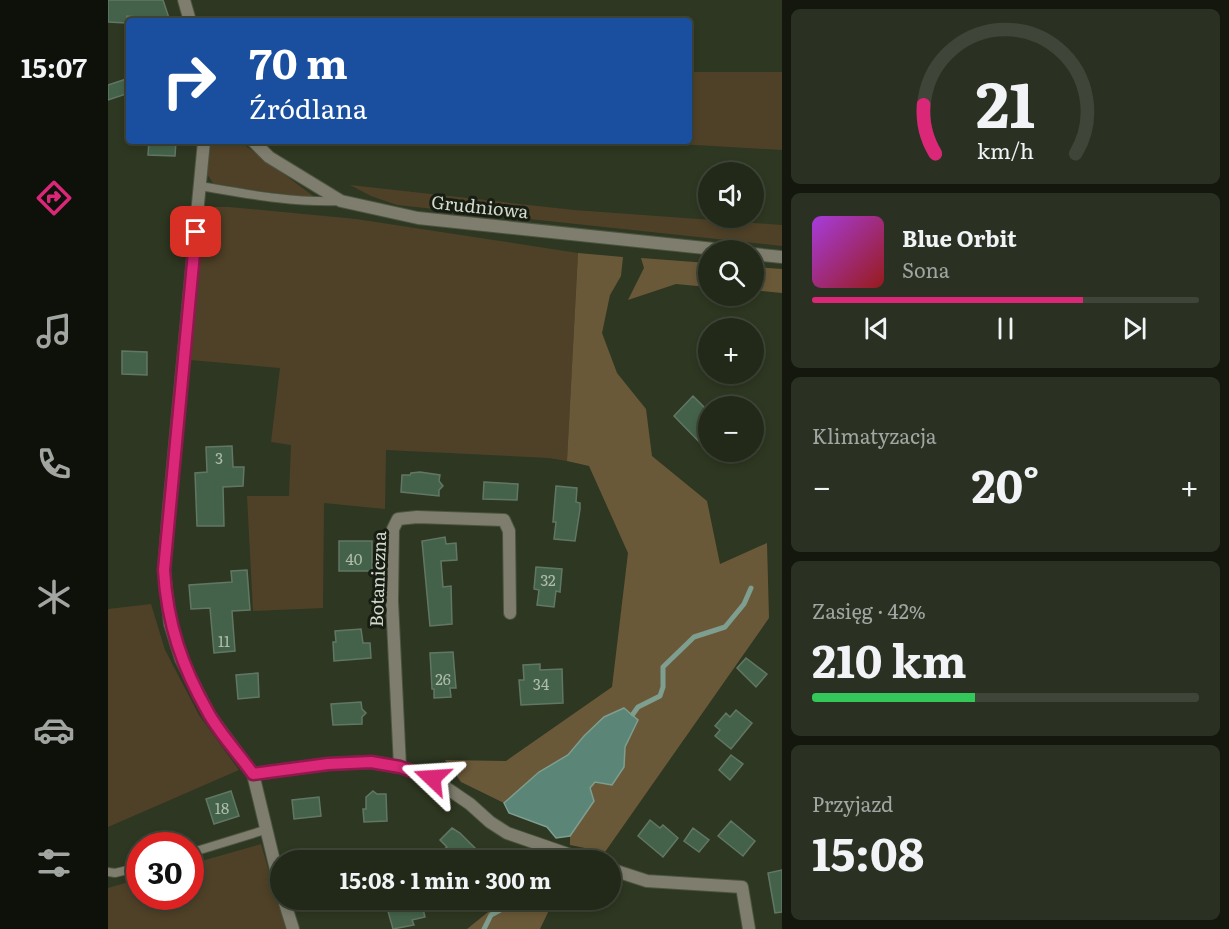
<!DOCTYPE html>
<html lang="pl">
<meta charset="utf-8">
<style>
:root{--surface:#222919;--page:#2a3122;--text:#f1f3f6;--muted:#a2a6a2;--line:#3f4538;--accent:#db2777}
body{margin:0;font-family:Literata,serif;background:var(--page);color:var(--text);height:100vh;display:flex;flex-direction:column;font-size:22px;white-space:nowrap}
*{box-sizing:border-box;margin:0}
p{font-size:20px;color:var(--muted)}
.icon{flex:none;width:33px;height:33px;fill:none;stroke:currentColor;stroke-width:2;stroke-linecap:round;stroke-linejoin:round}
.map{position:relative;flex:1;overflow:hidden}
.drawer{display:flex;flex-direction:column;gap:9px;padding:9px;background:#13170e;width:447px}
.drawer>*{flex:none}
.top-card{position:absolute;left:18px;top:18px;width:566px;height:126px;border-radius:6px;box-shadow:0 3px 9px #0003,0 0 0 2px var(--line);background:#1a4fa0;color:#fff;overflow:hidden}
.buttons{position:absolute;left:590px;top:162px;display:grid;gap:12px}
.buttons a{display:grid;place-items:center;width:66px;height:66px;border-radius:50%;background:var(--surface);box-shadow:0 3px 9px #0003,0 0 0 2px var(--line);font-size:30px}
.speed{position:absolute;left:18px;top:832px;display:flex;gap:12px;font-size:30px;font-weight:700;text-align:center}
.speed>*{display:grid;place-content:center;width:78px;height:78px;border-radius:50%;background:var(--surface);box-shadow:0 3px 9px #0003,0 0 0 2px var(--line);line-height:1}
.speed .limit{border:9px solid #d22;background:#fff;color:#111}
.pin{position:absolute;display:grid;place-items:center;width:51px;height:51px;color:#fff;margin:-26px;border-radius:12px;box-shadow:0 3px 9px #0006}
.me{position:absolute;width:66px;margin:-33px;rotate:290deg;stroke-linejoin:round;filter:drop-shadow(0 0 4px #0008)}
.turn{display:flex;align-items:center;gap:21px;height:126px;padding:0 24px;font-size:27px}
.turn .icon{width:78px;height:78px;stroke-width:2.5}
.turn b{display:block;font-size:42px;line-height:51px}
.big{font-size:45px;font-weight:700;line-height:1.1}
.drawer .tile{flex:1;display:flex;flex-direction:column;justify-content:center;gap:9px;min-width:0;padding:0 21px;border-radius:9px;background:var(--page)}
.drawer .dial{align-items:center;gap:0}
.dial svg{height:156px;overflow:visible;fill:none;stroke:var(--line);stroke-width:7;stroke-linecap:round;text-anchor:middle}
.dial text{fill:var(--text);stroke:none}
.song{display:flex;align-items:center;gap:18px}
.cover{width:72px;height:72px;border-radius:9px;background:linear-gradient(135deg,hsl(280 70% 55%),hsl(0 70% 35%))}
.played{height:6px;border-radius:3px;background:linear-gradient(90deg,var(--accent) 70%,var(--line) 70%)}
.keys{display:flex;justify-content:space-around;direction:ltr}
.heat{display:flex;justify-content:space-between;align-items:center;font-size:33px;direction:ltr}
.charge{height:9px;border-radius:4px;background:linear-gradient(90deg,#34c759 42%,var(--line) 0)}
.trip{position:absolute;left:162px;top:850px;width:351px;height:60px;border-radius:30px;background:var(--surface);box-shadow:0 3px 9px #0003,0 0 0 2px var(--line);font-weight:700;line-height:60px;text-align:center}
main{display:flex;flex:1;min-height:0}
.tab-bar{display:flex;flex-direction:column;width:108px;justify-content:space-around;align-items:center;background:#0e100a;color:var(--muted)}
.tab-bar .icon{width:42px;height:42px}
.tab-bar .active{color:var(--accent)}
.tab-bar b{font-size:27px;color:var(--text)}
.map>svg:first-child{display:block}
</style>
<main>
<nav class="tab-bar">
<b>15:07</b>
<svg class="icon active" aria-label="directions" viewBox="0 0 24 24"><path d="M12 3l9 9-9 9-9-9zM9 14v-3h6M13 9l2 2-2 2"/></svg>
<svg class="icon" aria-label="music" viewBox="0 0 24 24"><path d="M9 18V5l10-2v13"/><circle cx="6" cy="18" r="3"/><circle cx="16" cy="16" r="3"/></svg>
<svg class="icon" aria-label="phone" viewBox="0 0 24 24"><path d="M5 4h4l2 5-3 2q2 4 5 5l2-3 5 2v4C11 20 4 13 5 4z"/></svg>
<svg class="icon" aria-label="climate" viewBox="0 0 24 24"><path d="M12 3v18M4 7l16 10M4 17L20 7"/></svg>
<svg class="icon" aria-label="car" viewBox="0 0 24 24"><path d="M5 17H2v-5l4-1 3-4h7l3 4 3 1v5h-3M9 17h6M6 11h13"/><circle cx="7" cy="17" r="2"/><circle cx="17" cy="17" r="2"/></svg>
<svg class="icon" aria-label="filters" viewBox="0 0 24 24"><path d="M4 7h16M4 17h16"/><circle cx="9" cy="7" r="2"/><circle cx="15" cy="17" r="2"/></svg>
</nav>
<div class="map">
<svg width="674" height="929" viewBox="0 0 674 929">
<rect width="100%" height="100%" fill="#2e3721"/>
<!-- green -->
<path fill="#4f4127" d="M581,72H674V150L554,143V141H580Z
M103,141H131L208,198L145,190L105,183L99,174Z
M242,185L466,210L674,225V246L289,205L263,196Z
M95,207H121L248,219L470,253L459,461L441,458L278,450L277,509L216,503L215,608L145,611L139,496H181L183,445L163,442L172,368L82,360Z
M43,604L57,650L91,715L131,770L0,827V609Z
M153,844L178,929H0V888L31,879L32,897H82L83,864Z"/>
<!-- forest -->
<path fill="#6a5938" d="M470,253L515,257L513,276L502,295L494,333L509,373L538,409L544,456L599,501L612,564L659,543L661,618L497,852L462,845V836L486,801L482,788L487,781L495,783L516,767L517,747L530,720L476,736L460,755L431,772L396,803L353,782L337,760L398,761L504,687L520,553L481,466L459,461Z
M533,258L600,263V287L568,284L520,300L536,268Z
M645,267L674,269V293L645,290Z
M395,900H446L432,929H359Z"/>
<!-- water -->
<path fill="#5a8577" stroke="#7e9e90" stroke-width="1.5" d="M516,708L530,720L517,747L516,767L504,785L487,782L482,788L486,801L462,836L448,838L439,827L401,813L396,803L431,772L460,755L476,736L496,717Z"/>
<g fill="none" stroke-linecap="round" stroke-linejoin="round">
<!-- stream -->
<path stroke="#7e9e90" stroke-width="5" d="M525,714L530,707L552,696L555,687V667L586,637L617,627L636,604L643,588
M376,929L383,915L396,908L403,900"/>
</g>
<!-- building -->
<path fill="#446249" stroke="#617764" stroke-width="1.5" d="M0,0H55L61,18L51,19L19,16L18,23L0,22Z
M21,78V93L0,100V85Z
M41,141H68L67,156L40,155Z
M14,351L39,352V375L14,374Z
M585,396L600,411V451L566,416Z
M124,446L125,467H136L135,486L115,487L116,526H89L87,473L99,472L98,447Z
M312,472L332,475L331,481L335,486L331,490V496L293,492L294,475H302L303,473Z
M376,482L410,484L409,500L375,499Z
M448,486L469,488L468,502L472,503V509L467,541L446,539L448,522H445Z
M337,537L338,544L348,543L349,560L333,561L335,587L343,586L344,624L322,626L314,541Z
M231,541H264V571H231Z
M428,567L454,569L452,592L448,591L446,607L429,605L431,590L426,589Z
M139,570L142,610L124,611L127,651L106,653L102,608L83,609L81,585L124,582L123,571Z
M253,629L255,643H262L263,658L226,661L225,642H228L227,631Z
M345,652L348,688H342L343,697L326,698V689H324L322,653Z
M638,658L659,674L648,687L629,668Z
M432,664V670L454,669L455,703L413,705L411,680H416L415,665Z
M150,673L151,697L130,699L128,675Z
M253,702L254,709L258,713L254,717V724L225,725L223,704Z
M628,710L644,723L623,749L607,736L612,730L607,726L618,713L622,717Z
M623,755L635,764L622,780L611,770Z
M123,791L131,816L106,824L98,799Z
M265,791L269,794H278L279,821L256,822L255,809H258V797Z
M211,797L213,816L186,819L184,800Z
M542,820L552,828L555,825L570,838L555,857L530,836Z
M623,821L647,841L635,856L610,836Z
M344,828L352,833L380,861H348L336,849L339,847L332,840Z
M585,828L601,840L591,852L576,841Z
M674,870V912L667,913L660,873Z
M296,900H299L300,904L313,901L317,917L304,920L306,925L285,929L278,904Z"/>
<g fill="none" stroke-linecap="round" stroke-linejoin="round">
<defs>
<path id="service" d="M92,186C139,194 185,203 233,201
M82,853L160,829
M0,872L7,873L32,867"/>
<path id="minor" d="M96,141L60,518L56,570L62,624L73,659L102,716L145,774L172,886
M292,767L284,601L285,529L290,519L309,517L396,520L401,531L402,613
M145,774L220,764L263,762L292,767L324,778L362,804L382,822L399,833L480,861
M502,869L539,881L634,887L641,929
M176,900L185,929"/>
<path id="tertiary" d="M76,0L82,21
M145,141L161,157L233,201L310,218L616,250
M645,254L674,257"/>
</defs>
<!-- service casing -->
<use href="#service" stroke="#4c5440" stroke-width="10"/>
<!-- minor casing -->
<use href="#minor" stroke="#4c5440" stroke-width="14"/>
<!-- tertiary casing -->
<use href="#tertiary" stroke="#4c5440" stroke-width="14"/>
<!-- service -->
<use href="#service" stroke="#7f7e6e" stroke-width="8"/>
<!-- minor -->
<use href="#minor" stroke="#7f7e6e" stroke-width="12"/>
<!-- tertiary -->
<use href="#tertiary" stroke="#7f7e6e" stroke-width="12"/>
</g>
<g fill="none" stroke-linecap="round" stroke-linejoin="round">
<defs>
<path id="route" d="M88,232L56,570C59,623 74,667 101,714C113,735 131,754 145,774L220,764L263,762L292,767L324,778"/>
</defs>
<!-- route casing -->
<use href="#route" stroke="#8e194d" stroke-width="15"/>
<!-- route -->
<use href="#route" stroke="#db2777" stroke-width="10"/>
</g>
<g text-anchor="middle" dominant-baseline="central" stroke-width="6" stroke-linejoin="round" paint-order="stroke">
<!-- number labels -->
<g font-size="15" fill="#afbbaa">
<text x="111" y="457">3</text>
<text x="246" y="558">40</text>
<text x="440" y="579">32</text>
<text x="116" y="640">11</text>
<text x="335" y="678">26</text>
<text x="433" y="683">34</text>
<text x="114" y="807">18</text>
</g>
<!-- street labels -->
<g font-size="18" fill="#d3d9cb" stroke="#181d13">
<text transform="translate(372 206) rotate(6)">Grudniowa</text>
<text transform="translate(269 579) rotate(-88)">Botaniczna</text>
</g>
</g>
</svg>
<div class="buttons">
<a><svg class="icon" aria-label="sound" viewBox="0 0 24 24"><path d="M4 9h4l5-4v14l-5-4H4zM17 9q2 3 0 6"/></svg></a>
<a><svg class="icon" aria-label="search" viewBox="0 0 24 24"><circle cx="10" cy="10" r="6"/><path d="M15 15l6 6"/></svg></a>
<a>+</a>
<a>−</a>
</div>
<div class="speed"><div class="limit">30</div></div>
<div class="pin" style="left:88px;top:232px;background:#d93025"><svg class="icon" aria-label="arrive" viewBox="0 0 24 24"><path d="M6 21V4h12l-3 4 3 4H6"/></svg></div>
<svg class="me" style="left:324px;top:778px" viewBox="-20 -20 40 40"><path d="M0-17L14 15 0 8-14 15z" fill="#db2777" stroke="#fff" stroke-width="4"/></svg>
<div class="trip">15:08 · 1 min · 300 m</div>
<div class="top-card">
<div class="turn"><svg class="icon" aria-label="right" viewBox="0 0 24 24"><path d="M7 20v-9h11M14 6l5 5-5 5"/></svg><div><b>70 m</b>Źródlana</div></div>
</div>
</div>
<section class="drawer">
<div class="tile dial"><svg viewBox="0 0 100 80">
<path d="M14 69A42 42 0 1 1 86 69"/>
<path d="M14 69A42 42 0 0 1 8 44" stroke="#db2777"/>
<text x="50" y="56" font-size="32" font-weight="700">21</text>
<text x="50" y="72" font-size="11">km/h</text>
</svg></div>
<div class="tile">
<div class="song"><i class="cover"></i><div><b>Blue Orbit</b><p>Sona</p></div></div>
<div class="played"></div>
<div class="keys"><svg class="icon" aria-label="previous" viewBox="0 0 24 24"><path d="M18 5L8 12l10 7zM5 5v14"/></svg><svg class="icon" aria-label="pause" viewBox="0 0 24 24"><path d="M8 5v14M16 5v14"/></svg><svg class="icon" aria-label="next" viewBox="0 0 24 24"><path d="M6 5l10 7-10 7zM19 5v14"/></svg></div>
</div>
<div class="tile"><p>Klimatyzacja</p>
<div class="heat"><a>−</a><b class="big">20°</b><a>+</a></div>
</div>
<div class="tile"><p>Zasięg · 42%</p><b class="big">210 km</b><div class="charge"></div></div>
<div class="tile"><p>Przyjazd</p><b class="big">15:08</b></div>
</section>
</main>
